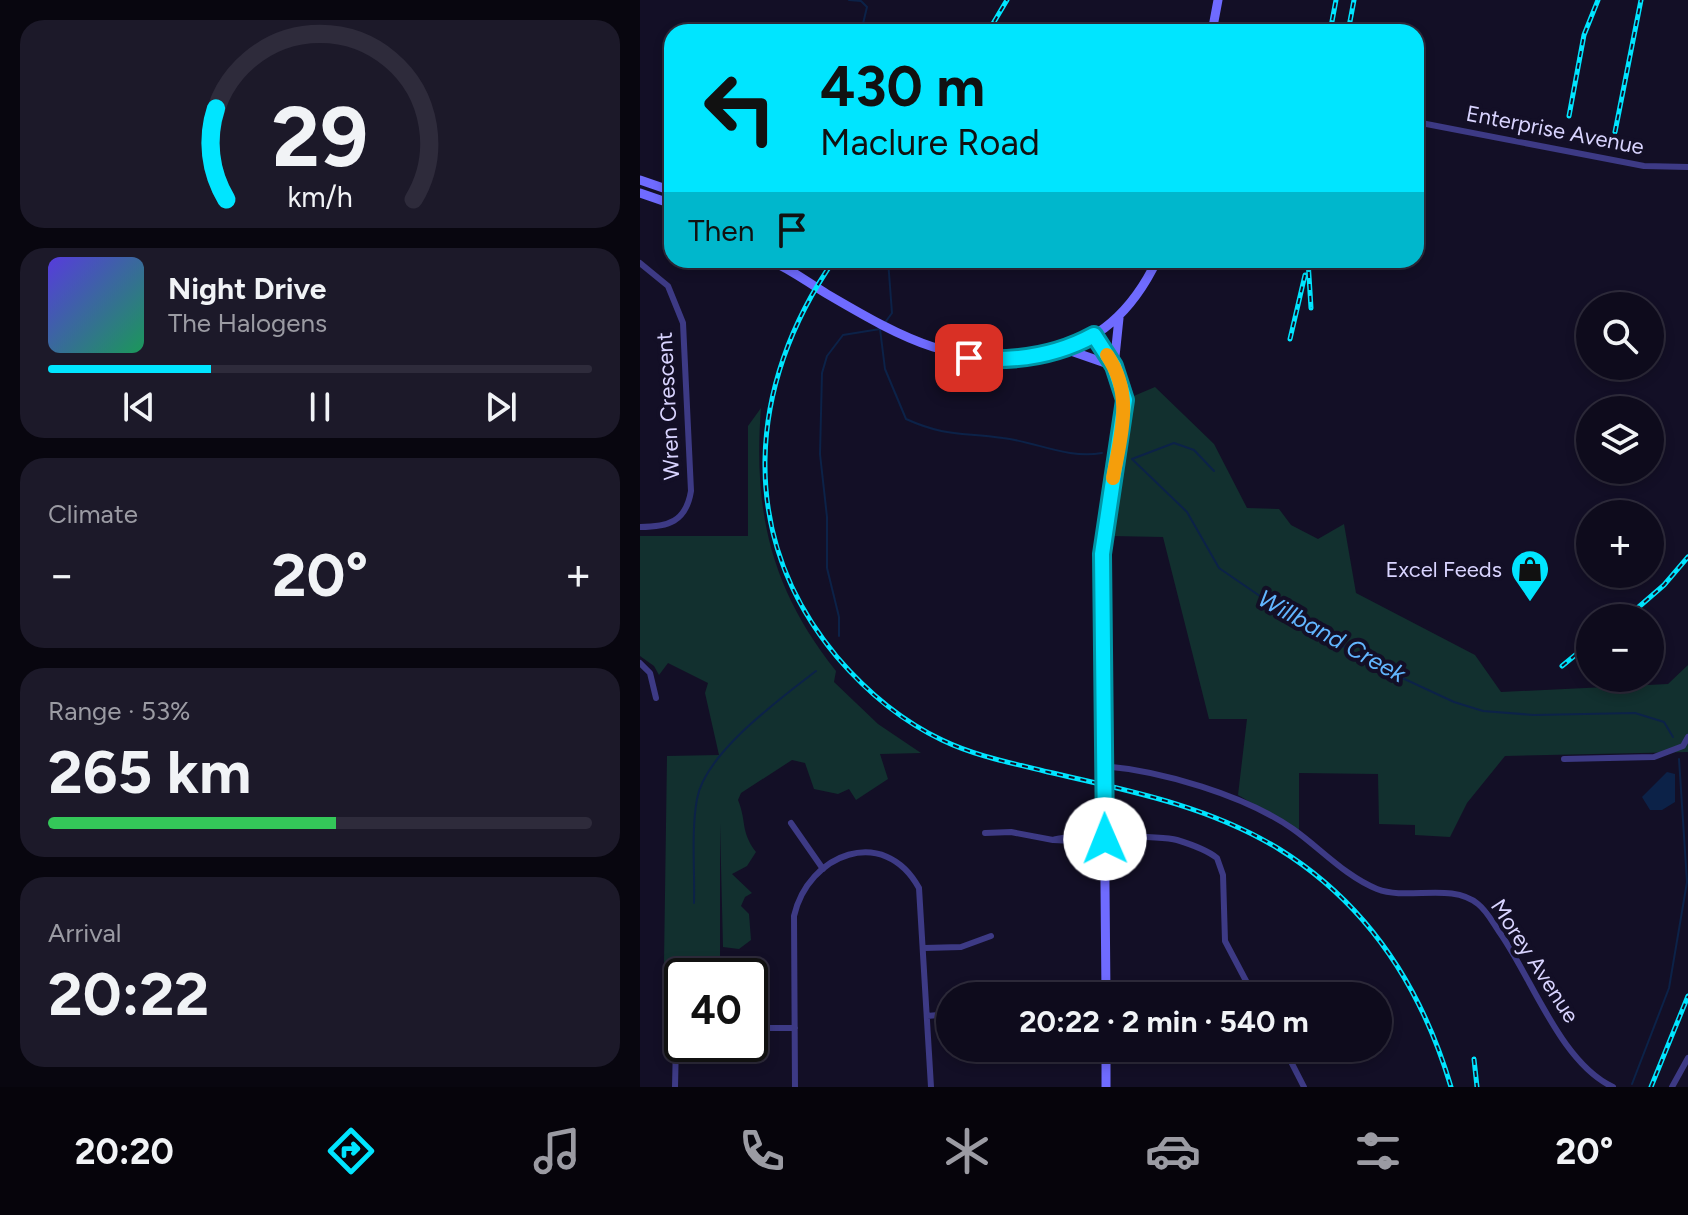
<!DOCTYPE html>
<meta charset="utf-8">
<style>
:root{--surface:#0e0b1c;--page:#1c1929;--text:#f1f3f6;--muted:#9b9ba3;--line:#2e2b3b;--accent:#00e5ff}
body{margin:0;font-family:Figtree,sans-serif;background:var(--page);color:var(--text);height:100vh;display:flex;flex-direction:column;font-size:30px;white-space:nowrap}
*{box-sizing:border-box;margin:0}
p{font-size:26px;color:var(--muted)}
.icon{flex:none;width:44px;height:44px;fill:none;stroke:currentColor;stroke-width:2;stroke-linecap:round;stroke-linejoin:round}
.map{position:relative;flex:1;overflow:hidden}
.drawer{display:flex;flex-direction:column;gap:20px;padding:20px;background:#08060f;width:640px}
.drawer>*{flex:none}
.guide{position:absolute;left:24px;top:24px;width:760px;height:244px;border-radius:24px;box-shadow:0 4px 12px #0003,0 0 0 2px var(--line);background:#00e5ff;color:#111;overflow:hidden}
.fabs{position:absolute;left:936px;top:292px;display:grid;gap:16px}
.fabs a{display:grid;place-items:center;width:88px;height:88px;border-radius:50%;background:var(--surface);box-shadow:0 4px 12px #0003,0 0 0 2px var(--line);font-size:40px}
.speed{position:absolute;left:24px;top:958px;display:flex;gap:16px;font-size:40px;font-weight:700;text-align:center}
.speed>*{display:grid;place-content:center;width:104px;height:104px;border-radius:50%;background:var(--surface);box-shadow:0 4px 12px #0003,0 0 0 2px var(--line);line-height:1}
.speed .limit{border:4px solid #111;border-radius:12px;background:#fff;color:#111}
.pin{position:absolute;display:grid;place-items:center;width:68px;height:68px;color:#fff;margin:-34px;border-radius:16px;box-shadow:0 4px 12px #0006}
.me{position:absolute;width:88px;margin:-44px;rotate:359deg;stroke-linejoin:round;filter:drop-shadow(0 0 6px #0008)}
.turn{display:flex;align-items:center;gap:28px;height:168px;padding:0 24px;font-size:36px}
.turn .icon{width:104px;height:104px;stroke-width:2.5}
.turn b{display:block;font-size:56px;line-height:68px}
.then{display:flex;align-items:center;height:76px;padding:0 24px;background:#0003;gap:16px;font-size:30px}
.big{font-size:60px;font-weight:700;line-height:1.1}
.drawer .tile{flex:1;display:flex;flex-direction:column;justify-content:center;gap:12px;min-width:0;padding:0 28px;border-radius:24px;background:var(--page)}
.drawer .dial{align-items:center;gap:0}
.dial svg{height:208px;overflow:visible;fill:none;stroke:var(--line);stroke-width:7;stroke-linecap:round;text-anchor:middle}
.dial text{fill:var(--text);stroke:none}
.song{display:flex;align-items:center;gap:24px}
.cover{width:96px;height:96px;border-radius:12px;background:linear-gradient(135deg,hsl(250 70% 55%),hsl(150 70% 35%))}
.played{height:8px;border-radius:4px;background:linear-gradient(90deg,var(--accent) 30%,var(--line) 30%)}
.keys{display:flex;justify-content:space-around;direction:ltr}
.heat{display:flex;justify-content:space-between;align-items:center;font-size:44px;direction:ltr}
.charge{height:12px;border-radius:6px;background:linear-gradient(90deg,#34c759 53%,var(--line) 0)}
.trip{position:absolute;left:296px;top:982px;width:456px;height:80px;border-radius:40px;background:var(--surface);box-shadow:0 4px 12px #0003,0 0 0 2px var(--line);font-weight:700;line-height:80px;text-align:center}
.tabs{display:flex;height:128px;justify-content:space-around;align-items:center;background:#06040b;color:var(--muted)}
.tabs .icon{width:56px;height:56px}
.tabs .active{color:var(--accent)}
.tabs b{font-size:36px;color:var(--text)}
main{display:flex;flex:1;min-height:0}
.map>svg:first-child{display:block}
</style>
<main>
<section class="drawer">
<div class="tile dial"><svg viewBox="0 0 100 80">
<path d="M14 69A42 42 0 1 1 86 69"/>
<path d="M14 69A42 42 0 0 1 10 34" stroke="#00e5ff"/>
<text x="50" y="56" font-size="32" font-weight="700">29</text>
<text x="50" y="72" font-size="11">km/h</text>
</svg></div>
<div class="tile">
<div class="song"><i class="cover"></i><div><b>Night Drive</b><p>The Halogens</p></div></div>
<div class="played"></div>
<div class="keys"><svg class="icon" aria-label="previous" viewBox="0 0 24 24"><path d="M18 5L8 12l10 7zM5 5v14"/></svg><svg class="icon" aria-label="pause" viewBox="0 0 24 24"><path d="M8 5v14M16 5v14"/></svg><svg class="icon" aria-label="next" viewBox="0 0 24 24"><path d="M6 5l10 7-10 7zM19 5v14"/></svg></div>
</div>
<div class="tile"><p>Climate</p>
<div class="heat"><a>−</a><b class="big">20°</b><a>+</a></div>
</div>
<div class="tile"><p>Range · 53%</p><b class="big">265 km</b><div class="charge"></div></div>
<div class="tile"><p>Arrival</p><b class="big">20:22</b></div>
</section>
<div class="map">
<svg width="1048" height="1087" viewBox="0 0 1048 1087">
<rect width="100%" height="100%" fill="#130f26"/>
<!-- green -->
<path fill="#12302f" d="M515,387L574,444L607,508L639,509L651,525L678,539L704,524L716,593L835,655L861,692L1028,684L1048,665V752L865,756L827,803L810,837L775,835V825L739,824L738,774L659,773V831L598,795L607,719H569L523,537L472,536L489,398Z
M121,408C113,512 131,589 196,671L194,682L238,724L281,753L240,754L248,779L216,800L209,789L198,794L174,789L165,763L152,760L101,793L98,800C107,822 100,831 116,852L107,866L92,874L112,893L105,897L101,906L109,914L111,940L99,949L83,947L80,824V962L24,963L27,756L79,755L65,693L68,683L28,663L19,675L14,666L0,656V536H108V426Z"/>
<!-- water -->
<path fill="#0c2248" d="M1027,772L1035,774V802L1022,810H1010L1002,797Z"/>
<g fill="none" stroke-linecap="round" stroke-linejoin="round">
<!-- stream -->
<path stroke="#0c2248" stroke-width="2" d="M209,0L221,1L227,7L221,32
M244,324L252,313L248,260
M240,329L245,369L266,419C306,437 322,432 363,438C397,442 427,459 462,453
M574,471L554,450L534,443L492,459L547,512L579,568L649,616L743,669L814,702L843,711L894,715L995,713L1024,722L1033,737
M199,636V617L187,568V517L180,454L182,373L187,356L203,335L240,329
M54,903C55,870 51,832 57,799C65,753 140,699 176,671
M992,1084L1029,988L1047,882L1039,759"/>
<!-- street -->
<path stroke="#3d3a85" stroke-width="6" d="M776,122L1004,166L1048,167
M0,263L28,286L43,323L51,491C46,522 28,527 0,527
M0,663L10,673L16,698
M924,759L1014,757L1043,746L1048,737
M463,766C522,771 604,795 653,829C680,848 705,876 737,889C768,901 811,882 838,904C847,911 853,923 860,933C893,980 921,1063 973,1087
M151,823L183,869
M345,833L371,832L413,840
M465,839L455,842L413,840C423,834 523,836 537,840C550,844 567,850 577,858L583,875L585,941L614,996
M284,948L321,947L351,936
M287,1016L310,1014
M110,1028H155
M644,1048L664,1087
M35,1087L36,1043L42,1032
M155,1087L154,916C168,854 244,824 279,888L291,1087
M1032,1087L1048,1058"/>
<!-- secondary -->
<path stroke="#6f6bff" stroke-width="9" d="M572,32L578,0
M0,180L32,191
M0,193L32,204
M129,260C151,269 167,282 187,294C264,339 319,371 410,352C462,342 495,306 517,260
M454,335L474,366L485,400L462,554L466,996
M425,349L474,366
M474,366L479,318
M466,1048V1087"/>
<defs>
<path id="rail" d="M348,32L367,0
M690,32L696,0
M708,32L714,0
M929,116L944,35L958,0
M975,132L1001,0
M194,260C107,385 96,536 197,657C227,692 260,720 302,740C335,756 372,763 408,772C487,790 569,806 639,849C728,904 782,989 811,1087
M668,260L671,308
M650,339L665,275
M986,618L1024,585L1048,557
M922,666L950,643
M834,1059L837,1087
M1011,1087L1048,996"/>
</defs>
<!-- rail casing -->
<use href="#rail" stroke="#00e5ff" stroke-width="5"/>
<!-- rail -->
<use href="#rail" stroke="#130f26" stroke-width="2" stroke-dasharray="6" stroke-linecap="butt"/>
</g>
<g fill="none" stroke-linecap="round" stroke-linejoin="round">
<defs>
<path id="route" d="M329,358C372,362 416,356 454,335L474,366L485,400L462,554L465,839"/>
</defs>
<!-- route casing -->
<use href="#route" stroke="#0095a6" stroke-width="20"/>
<!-- route -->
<use href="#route" stroke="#00e5ff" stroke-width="14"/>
<!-- slow -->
<path stroke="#f59e0b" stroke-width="14" d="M467,355C494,395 481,434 473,478"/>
</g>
<!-- icons -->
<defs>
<symbol id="shop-pin" viewBox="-11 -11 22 30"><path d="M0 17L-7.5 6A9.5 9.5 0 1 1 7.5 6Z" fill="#00e5ff" stroke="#130f26"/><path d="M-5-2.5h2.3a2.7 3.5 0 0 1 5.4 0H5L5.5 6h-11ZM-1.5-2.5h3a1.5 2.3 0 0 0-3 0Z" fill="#111"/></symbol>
</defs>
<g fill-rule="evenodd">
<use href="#shop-pin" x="868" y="547" width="44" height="60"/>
</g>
<g text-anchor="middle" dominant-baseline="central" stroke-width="8" stroke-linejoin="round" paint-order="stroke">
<!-- street labels -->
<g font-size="22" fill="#d9d4ff" stroke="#130f26">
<text transform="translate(915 130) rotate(11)">Enterprise Avenue</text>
<text transform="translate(28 406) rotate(-93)">Wren Crescent</text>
<text transform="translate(895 961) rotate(57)">Morey Avenue</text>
</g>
<!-- poi labels -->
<g font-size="22" fill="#d9d4ff" stroke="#130f26" text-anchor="end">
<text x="862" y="569">Excel Feeds</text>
</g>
<!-- water labels -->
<g font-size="24" font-style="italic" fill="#62b6ff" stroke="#130f26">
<text transform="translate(692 636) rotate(29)">Willband Creek</text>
</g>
</g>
</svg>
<div class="fabs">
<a><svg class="icon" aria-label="search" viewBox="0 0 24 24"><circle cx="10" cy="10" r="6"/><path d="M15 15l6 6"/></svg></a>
<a><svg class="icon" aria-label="layers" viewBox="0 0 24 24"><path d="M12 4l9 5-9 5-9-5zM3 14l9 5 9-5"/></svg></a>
<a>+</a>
<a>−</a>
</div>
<div class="speed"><div class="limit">40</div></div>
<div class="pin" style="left:329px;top:358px;background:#d93025"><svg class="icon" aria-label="arrive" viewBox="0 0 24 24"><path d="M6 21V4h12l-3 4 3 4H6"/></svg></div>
<svg class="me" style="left:465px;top:839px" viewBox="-20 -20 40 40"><circle r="19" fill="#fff"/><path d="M0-13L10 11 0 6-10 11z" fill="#00e5ff"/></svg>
<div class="trip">20:22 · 2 min · 540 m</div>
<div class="guide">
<div class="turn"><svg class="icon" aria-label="left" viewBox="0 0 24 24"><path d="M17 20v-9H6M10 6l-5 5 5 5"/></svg><div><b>430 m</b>Maclure Road</div></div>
<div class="then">Then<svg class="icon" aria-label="arrive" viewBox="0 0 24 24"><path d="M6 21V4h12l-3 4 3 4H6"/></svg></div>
</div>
</div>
</main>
<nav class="tabs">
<b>20:20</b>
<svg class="icon active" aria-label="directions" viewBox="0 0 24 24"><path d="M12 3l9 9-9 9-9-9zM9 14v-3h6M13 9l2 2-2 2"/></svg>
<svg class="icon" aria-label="music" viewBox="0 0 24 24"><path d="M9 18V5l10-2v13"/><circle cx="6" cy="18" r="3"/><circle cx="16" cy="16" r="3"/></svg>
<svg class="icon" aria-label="phone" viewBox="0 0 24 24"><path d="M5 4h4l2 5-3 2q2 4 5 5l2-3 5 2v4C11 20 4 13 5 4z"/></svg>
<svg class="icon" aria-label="climate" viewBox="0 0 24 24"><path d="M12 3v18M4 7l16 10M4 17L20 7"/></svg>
<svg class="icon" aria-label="car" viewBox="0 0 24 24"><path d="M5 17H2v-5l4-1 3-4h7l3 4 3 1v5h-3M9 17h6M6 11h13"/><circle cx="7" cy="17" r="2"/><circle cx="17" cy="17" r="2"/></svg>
<svg class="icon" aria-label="filters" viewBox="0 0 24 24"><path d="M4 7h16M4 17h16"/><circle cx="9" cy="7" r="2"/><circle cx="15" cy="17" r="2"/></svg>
<b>20°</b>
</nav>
